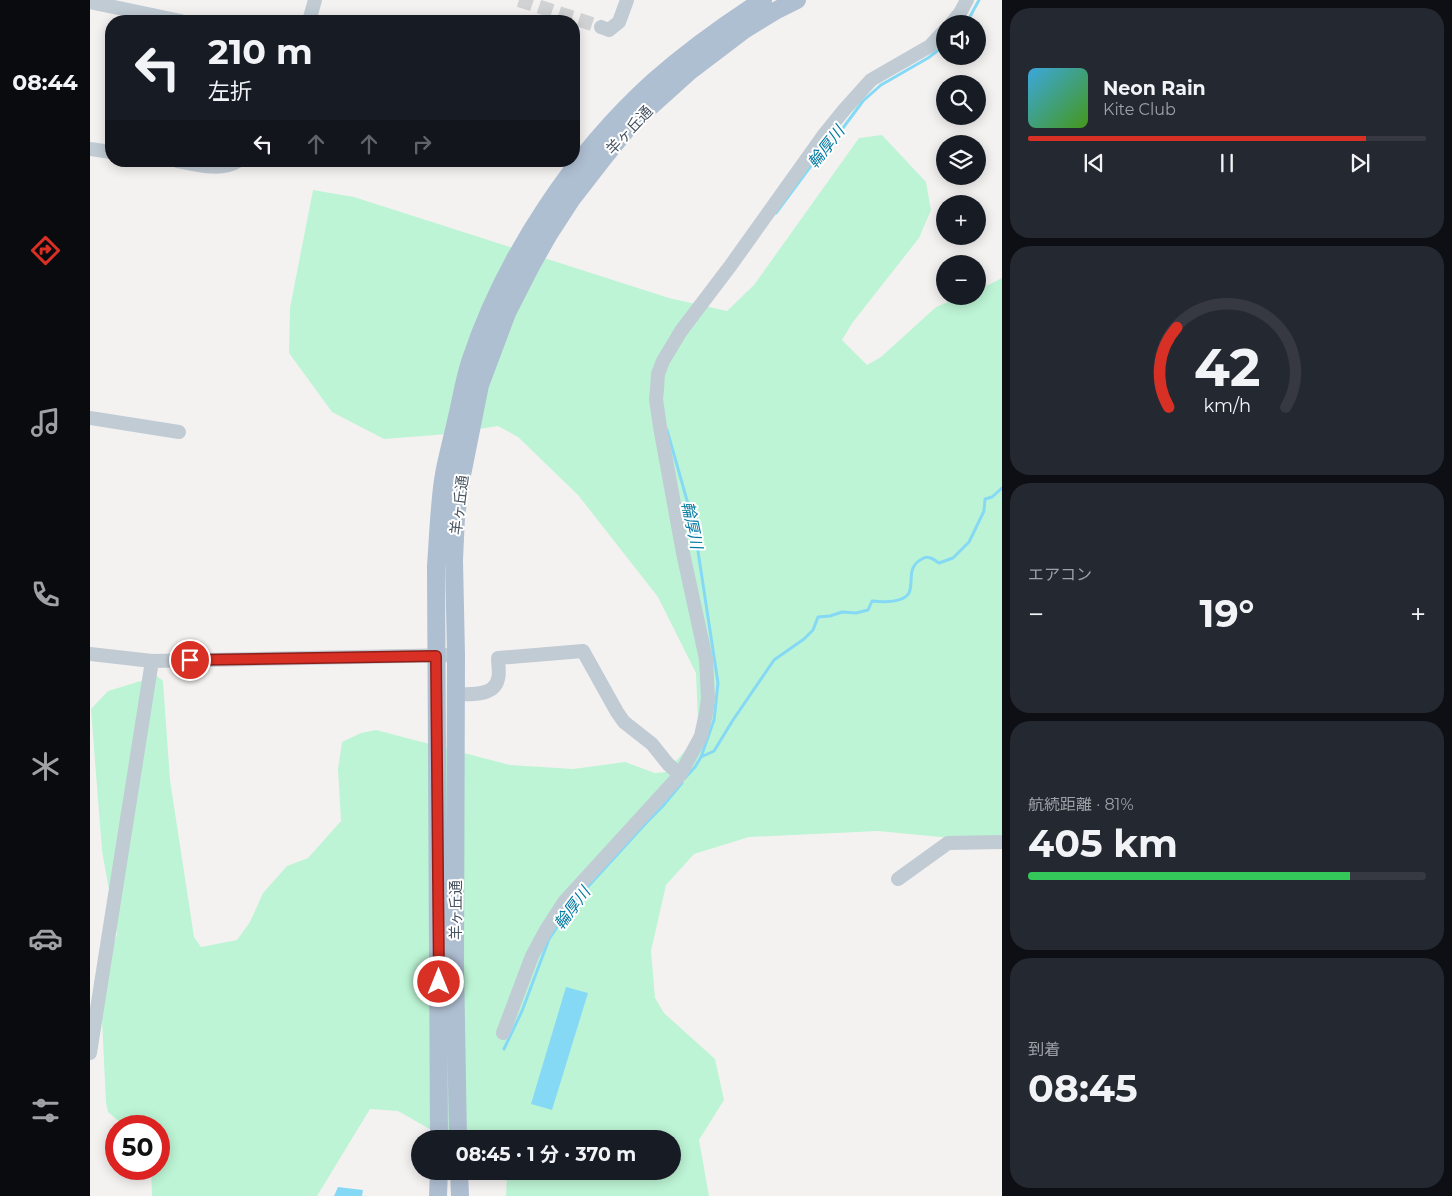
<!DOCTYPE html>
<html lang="ja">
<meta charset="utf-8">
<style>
:root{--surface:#171b24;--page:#242831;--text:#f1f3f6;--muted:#9ea1a6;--line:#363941;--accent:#d93025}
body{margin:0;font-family:Montserrat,"Noto Sans JP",sans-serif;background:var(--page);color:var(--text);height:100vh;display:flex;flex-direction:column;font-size:19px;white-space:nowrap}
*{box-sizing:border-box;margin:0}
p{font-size:16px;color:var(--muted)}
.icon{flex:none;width:28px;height:28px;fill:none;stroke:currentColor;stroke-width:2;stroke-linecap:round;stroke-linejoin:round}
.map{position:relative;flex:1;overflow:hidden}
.panel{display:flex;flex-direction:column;gap:8px;padding:8px;background:#0d0f14;width:450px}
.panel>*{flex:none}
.banner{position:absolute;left:15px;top:15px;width:475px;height:152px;border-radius:20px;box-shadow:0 2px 12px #0003;background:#171b24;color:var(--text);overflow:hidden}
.buttons{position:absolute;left:846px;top:15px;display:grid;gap:10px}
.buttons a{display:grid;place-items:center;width:50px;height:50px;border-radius:50%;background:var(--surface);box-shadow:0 2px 12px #0003;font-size:25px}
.speed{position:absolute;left:15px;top:1115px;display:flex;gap:10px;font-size:25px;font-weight:700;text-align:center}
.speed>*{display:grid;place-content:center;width:65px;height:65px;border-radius:50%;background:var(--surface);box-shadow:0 2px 12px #0003;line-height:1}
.speed .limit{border:8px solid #d22;background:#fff;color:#111}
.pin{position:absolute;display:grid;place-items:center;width:42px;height:42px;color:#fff;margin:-21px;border:2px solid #fff;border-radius:50%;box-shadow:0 1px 5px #0007}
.me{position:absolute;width:55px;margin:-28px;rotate:0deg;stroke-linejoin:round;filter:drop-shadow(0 0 4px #0008)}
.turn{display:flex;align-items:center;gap:18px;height:105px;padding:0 20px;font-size:22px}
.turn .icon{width:65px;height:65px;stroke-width:2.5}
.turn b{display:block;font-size:35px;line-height:42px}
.lanes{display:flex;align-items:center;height:48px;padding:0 20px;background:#0003;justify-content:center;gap:25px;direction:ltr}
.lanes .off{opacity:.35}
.big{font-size:38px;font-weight:700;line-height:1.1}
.panel .tile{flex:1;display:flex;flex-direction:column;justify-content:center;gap:8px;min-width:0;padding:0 18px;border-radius:20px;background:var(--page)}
.panel .dial{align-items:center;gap:0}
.dial svg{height:130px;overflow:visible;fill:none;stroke:var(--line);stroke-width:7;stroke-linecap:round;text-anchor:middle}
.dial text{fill:var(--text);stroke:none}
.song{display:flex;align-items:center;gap:15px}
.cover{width:60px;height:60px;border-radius:8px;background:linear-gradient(135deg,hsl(200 70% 55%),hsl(100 70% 35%))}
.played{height:5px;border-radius:2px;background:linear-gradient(90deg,var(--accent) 85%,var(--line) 85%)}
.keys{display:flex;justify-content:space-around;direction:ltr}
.heat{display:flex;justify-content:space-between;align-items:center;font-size:28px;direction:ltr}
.charge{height:8px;border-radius:4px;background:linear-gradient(90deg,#34c759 81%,var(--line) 0)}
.trip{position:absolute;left:321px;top:1130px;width:270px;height:50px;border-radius:25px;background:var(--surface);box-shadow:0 2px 12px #0003;font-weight:700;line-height:50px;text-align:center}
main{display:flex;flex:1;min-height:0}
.tab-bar{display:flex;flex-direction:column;width:90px;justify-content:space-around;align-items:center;background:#090b0e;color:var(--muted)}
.tab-bar .icon{width:35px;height:35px}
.tab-bar .selected{color:var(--accent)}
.tab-bar b{font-size:22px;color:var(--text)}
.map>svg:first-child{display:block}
</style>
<main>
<nav class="tab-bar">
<b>08:44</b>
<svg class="icon selected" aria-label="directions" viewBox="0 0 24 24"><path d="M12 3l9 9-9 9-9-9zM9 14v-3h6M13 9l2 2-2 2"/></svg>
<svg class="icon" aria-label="music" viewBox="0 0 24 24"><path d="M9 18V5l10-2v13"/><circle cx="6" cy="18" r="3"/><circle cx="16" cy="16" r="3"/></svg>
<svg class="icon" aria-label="phone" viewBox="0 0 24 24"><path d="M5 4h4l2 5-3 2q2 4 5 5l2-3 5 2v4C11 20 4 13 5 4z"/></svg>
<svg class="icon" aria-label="climate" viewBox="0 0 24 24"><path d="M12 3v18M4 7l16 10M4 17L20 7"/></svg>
<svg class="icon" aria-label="car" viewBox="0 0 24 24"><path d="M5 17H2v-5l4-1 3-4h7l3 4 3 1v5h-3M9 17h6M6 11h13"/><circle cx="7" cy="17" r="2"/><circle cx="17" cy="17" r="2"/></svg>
<svg class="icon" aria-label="filters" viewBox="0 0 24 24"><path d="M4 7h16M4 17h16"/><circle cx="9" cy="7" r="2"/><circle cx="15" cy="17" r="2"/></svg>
</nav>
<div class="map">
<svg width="912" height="1196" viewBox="0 0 912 1196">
<rect width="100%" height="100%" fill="#f4f2f1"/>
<!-- green -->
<path fill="#bdf4d5" d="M792,135L836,182L841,210L829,238L763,322L752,340L777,365L791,357L846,307L873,296H888V290L912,278V846L882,840L788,831L659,837L604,854L576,885L561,951L565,998L574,1013L625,1059L634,1100L609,1140L619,1196H416L417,1173L414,1171H582V1139H357L308,1111L280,1109L227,1196H62L61,1169H69V1126H34L18,1112L16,1103L10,978L27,934L12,851L1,709L18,691L67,676L73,681L80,780L104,937L111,947L147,940L160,922L173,893L197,866L218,858L251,821L248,769L252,742L271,733L286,730L420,765L483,769L535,762L565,773L576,772L604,741L608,722L606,673L568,597L488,495L428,437L408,426L358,434L294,439L242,412L199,353L200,308L223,190L264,197L579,298L637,311L664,285L769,138Z"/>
<!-- water -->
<path fill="#86d9f5" d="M476,987L498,993L462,1110L441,1104Z
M248,1187L273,1190L272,1196H244Z"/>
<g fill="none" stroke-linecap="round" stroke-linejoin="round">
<!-- stream -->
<path stroke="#86d9f5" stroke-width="3" d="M876,24L889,0
M686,213L726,159L744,140L773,101L791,85L838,58L855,45
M577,430L604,525L628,683L624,720L611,757L605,767L595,778
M611,757L624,751L643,720L684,660L714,639L723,630L728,617L740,616L752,612L766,613L778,610L782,601C792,602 813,603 819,593C824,582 816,567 832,559C838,555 843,559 849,563L863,558L879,542L894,511L895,499L902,497L912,488
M414,1049L432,1011L459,939L484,902L556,823L572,807L592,783"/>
<!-- minor-tunnel -->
<path stroke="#d1d2d4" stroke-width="14" stroke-dasharray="14 7" stroke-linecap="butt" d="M429,0L511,27"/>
<!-- minor -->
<path stroke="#c1cbd4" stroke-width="14" d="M0,2L91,21
M219,21L225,0
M861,24L870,13L877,0
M511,27L519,30L529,22L537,0
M0,149L21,152
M87,161C106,164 130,172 148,161
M0,418L89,432
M0,654L62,661L366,655
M366,694C379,694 404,697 408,679C410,673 408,665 408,658L493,651L527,712L534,722L562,744L578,764L590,775
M808,879L858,843L912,842
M413,1033L442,956L456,930L474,902L590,775L611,736L616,713L618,698L616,659L593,553L570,427L566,399L567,389L568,374L573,361L591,331L641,265L733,136L754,110L781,80L840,46L855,30
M0,1053L62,661"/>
<!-- major -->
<path stroke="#afbfd2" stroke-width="18" d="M349,1139L346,566C348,538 349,508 353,480C356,460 362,440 366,421C371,401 374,379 381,359C415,257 484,153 564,81C598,51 634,25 673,0
M368,1139L365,965L366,655L364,560L366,516L372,475L390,385L417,313L442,264L459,234L481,200L512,160L541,124L600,71L654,30L685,11L707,0
M369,1171L370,1196
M348,1196L349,1171"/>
</g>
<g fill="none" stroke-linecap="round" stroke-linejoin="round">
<defs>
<path id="route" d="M100,660L346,656L349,982"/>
</defs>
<!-- route casing -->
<use href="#route" stroke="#8d1f18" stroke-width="12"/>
<!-- route -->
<use href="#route" stroke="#d93025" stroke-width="9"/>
</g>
<g text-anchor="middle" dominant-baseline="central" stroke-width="4" stroke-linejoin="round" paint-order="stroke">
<!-- street labels -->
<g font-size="15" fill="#475461" stroke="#fff">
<text transform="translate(539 130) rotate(-47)">羊ヶ丘通</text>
<text transform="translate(369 505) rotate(-83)">羊ヶ丘通</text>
<text transform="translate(365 910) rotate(-90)">羊ヶ丘通</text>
</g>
<!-- water labels -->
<g font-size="16" font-style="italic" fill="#037aa2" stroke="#fff">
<text transform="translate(736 147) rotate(-52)">輪厚川</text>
<text transform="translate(602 525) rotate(78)">輪厚川</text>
<text transform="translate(482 908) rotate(-53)">輪厚川</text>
</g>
</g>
</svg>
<div class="buttons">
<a><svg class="icon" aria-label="sound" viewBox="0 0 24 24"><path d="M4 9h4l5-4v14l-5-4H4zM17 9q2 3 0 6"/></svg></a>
<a><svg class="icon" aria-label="search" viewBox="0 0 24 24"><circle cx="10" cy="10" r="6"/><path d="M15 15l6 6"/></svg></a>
<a><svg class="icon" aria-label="layers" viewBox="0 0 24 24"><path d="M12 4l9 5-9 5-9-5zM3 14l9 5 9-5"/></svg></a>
<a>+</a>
<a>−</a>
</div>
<div class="speed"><div class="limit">50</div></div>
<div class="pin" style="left:100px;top:660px;background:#d93025"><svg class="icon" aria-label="arrive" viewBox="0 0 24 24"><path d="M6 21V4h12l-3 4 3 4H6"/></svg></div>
<svg class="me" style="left:349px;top:982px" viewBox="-20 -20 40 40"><circle r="17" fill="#d93025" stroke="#fff" stroke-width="3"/><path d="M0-11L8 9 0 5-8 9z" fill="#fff"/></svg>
<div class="trip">08:45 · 1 分 · 370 m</div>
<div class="banner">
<div class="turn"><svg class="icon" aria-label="left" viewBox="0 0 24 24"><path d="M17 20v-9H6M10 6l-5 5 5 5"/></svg><div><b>210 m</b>左折</div></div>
<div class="lanes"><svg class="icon" aria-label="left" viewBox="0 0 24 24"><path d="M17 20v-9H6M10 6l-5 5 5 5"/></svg><svg class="icon off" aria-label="ahead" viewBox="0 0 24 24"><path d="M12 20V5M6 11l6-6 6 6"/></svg><svg class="icon off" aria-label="ahead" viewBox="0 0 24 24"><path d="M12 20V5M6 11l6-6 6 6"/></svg><svg class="icon off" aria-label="right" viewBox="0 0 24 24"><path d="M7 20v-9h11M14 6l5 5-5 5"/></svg></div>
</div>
</div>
<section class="panel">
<div class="tile">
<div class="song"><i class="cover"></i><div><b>Neon Rain</b><p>Kite Club</p></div></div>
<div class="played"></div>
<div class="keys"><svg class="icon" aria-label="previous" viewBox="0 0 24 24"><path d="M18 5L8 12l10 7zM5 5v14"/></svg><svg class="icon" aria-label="pause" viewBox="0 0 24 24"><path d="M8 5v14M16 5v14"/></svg><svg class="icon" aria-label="next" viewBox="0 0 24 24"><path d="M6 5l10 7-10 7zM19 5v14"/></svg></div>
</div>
<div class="tile dial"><svg viewBox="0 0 100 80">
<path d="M14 69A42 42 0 1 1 86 69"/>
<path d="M14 69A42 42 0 0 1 19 20" stroke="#d93025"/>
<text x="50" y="56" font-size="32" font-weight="700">42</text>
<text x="50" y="72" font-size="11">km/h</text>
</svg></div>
<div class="tile"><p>エアコン</p>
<div class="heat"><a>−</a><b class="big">19°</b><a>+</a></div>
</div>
<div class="tile"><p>航続距離 · 81%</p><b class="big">405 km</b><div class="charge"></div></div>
<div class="tile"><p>到着</p><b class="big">08:45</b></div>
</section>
</main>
